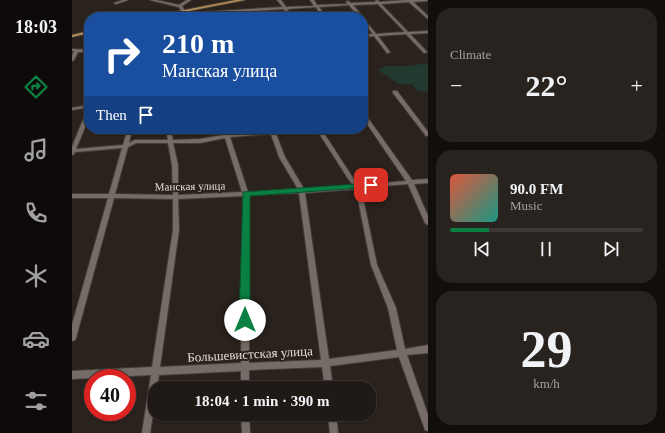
<!DOCTYPE html>
<meta charset="utf-8">
<style>
:root{--surface:#201a16;--page:#28231f;--text:#f1f3f6;--muted:#a2a1a1;--line:#3d3835;--accent:#0b8043}
body{margin:0;font-family:"Times New Roman",serif;background:var(--page);color:var(--text);height:100vh;display:flex;flex-direction:column;font-size:15px;white-space:nowrap}
*{box-sizing:border-box;margin:0}
p{font-size:13px;color:var(--muted)}
.icon{flex:none;width:22px;height:22px;fill:none;stroke:currentColor;stroke-width:2;stroke-linecap:round;stroke-linejoin:round}
.map{position:relative;flex:1;overflow:hidden}
.sheet{display:flex;flex-direction:column;gap:8px;padding:8px;background:#120e0c;width:237px}
.sheet>*{flex:none}
.hud{position:absolute;left:12px;top:12px;width:284px;height:122px;border-radius:16px;box-shadow:0 1px 3px #0004,0 0 0 1px var(--line);background:#1a4fa0;color:#fff;overflow:hidden}
.speed{position:absolute;left:12px;top:369px;display:flex;gap:8px;font-size:20px;font-weight:700;text-align:center}
.speed>*{display:grid;place-content:center;width:52px;height:52px;border-radius:50%;background:var(--surface);box-shadow:0 1px 3px #0004,0 0 0 1px var(--line);line-height:1}
.speed .limit{border:6px solid #d22;background:#fff;color:#111}
.pin{position:absolute;display:grid;place-items:center;width:34px;height:34px;color:#fff;margin:-17px;border-radius:8px;box-shadow:0 2px 6px #0006}
.me{position:absolute;width:44px;margin:-22px;rotate:0deg;stroke-linejoin:round;filter:drop-shadow(0 0 3px #0008)}
.turn{display:flex;align-items:center;gap:14px;height:84px;padding:0 12px;font-size:18px}
.turn .icon{width:52px;height:52px;stroke-width:2.5}
.turn b{display:block;font-size:28px;line-height:34px}
.then{display:flex;align-items:center;height:38px;padding:0 12px;background:#0003;gap:8px;font-size:15px}
.big{font-size:30px;font-weight:700;line-height:1.1}
.sheet .card{flex:1;display:flex;flex-direction:column;justify-content:center;gap:6px;min-width:0;padding:0 14px;border-radius:16px;background:var(--page)}
.sheet .dial{align-items:center;gap:0}
.dial b{font-size:52px;line-height:1}
.song{display:flex;align-items:center;gap:12px}
.cover{width:48px;height:48px;border-radius:6px;background:linear-gradient(135deg,hsl(10 70% 55%),hsl(170 70% 35%))}
.played{height:4px;border-radius:2px;background:linear-gradient(90deg,var(--accent) 20%,var(--line) 20%)}
.keys{display:flex;justify-content:space-around;direction:ltr}
.heat{display:flex;justify-content:space-between;align-items:center;font-size:22px;direction:ltr}
.trip{position:absolute;left:76px;top:381px;width:228px;height:40px;border-radius:16px;background:var(--surface);box-shadow:0 1px 3px #0004,0 0 0 1px var(--line);font-weight:700;line-height:40px;text-align:center}
main{display:flex;flex:1;min-height:0}
.dock{display:flex;flex-direction:column;width:72px;justify-content:space-around;align-items:center;background:#0d0a09;color:var(--muted)}
.dock .icon{width:28px;height:28px}
.dock .active{color:var(--accent)}
.dock b{font-size:18px;color:var(--text)}
.map>svg:first-child{display:block}
</style>
<main>
<nav class="dock">
<b>18:03</b>
<svg class="icon active" aria-label="directions" viewBox="0 0 24 24"><path d="M12 3l9 9-9 9-9-9zM9 14v-3h6M13 9l2 2-2 2"/></svg>
<svg class="icon" aria-label="music" viewBox="0 0 24 24"><path d="M9 18V5l10-2v13"/><circle cx="6" cy="18" r="3"/><circle cx="16" cy="16" r="3"/></svg>
<svg class="icon" aria-label="phone" viewBox="0 0 24 24"><path d="M5 4h4l2 5-3 2q2 4 5 5l2-3 5 2v4C11 20 4 13 5 4z"/></svg>
<svg class="icon" aria-label="climate" viewBox="0 0 24 24"><path d="M12 3v18M4 7l16 10M4 17L20 7"/></svg>
<svg class="icon" aria-label="car" viewBox="0 0 24 24"><path d="M5 17H2v-5l4-1 3-4h7l3 4 3 1v5h-3M9 17h6M6 11h13"/><circle cx="7" cy="17" r="2"/><circle cx="17" cy="17" r="2"/></svg>
<svg class="icon" aria-label="filters" viewBox="0 0 24 24"><path d="M4 7h16M4 17h16"/><circle cx="9" cy="7" r="2"/><circle cx="15" cy="17" r="2"/></svg>
</nav>
<div class="map">
<svg width="356" height="433" viewBox="0 0 356 433">
<rect width="100%" height="100%" fill="#2a221d"/>
<!-- green -->
<path fill="#21392f" d="M356,63V92L346,91L340,84H326L306,70L313,66H337Z"/>
<g fill="none" stroke-linecap="round" stroke-linejoin="round">
<defs>
<path id="minor" d="M51,0H56L44,4L42,3Z
M78,0H84L107,5L115,0H119L110,6L114,13L211,7L205,0H209L214,7L242,6L238,0H242L245,5L276,4L274,2L276,1L279,3L304,2L303,1L305,0L308,2L335,0H356L355,1L341,2L356,16V19L337,2L309,4L336,32L356,31V33L338,34L355,52L352,53L334,34L306,36L318,52L316,53H315L302,36L291,37V35L301,34L291,21V18L304,34L333,32L306,4L281,5L291,17H287L277,5L247,7L254,17H250L244,7L215,9L221,17H217L212,9L115,15L117,17H113L107,7Z
M0,49L17,50V52H6L2,60L0,61V56L2,51H0Z
M321,91H325L356,132V136H354L321,93Z
M17,105V107L0,110V108Z
M15,110H17V117L4,149L51,145L56,129H60L57,143L63,140H96L94,129H98L101,140L128,139L152,135L151,129H155L157,134L198,131V129H202L203,131L225,129H249L281,178L287,185L334,181L291,118V114H293L340,180L356,179V183L342,184L356,216V225L353,223L336,184L289,188L305,265L324,308L333,349L356,345V353L335,355L356,415V431L353,430L352,427L327,357L258,366L261,388H253L250,367L177,370V388H169V371L87,375L85,388H83V401L78,433H70L79,375L0,379V371L80,367L101,230V199L42,198L4,338L3,340L0,341V325L36,198H0V194H37L50,148L3,152L2,154L0,155V147ZM243,130H245L277,180L281,185L232,189L213,157L204,134ZM199,134L207,157L226,189L176,192L158,137ZM153,138L170,192L106,195V165L101,143H128ZM64,143H96L100,165L101,195L43,194L56,147ZM284,189L299,265L316,308L325,350L257,359L233,193ZM227,193L249,360L177,363V195ZM171,196L169,363L88,367L107,230L106,199Z
M169,414H177L178,433H170Z
M256,414H264L266,433H258Z"/>
<path id="major" d="M164,0H173L86,17H77Z
M17,31V33L0,37V35Z"/>
</defs>
<!-- minor casing -->
<use href="#minor" stroke="#453e3a" stroke-width="2"/>
<!-- major casing -->
<use href="#major" stroke="#453e3a" stroke-width="2"/>
<!-- minor -->
<use href="#minor" fill="#766c67" fill-rule="evenodd"/>
<!-- major -->
<use href="#major" fill="#b48d52" fill-rule="evenodd"/>
</g>
<!-- route -->
<path fill="#0b8043" stroke="#07532c" d="M299,183L303,185L302,187L178,196V320L177,323L173,325L169,323L167,320L171,192Z"/>
<g text-anchor="middle" dominant-baseline="central" stroke-width="4" stroke-linejoin="round" paint-order="stroke">
<!-- street labels -->
<g font-size="11" fill="#e3deda" stroke="#2a221d">
<text transform="translate(118 186) rotate(-1)">Манская улица</text>
</g>
<!-- near-street labels -->
<g font-size="13" fill="#e3deda" stroke="#2a221d">
<text transform="translate(178 354) rotate(-3)">Большевистская улица</text>
</g>
</g>
</svg>
<div class="speed"><div class="limit">40</div></div>
<div class="pin" style="left:299px;top:185px;background:#d93025"><svg class="icon" aria-label="arrive" viewBox="0 0 24 24"><path d="M6 21V4h12l-3 4 3 4H6"/></svg></div>
<svg class="me" style="left:173px;top:320px" viewBox="-20 -20 40 40"><circle r="19" fill="#fff"/><path d="M0-13L10 11 0 6-10 11z" fill="#0b8043"/></svg>
<div class="trip">18:04 · 1 min · 390 m</div>
<div class="hud">
<div class="turn"><svg class="icon" aria-label="right" viewBox="0 0 24 24"><path d="M7 20v-9h11M14 6l5 5-5 5"/></svg><div><b>210 m</b>Манская улица</div></div>
<div class="then">Then<svg class="icon" aria-label="arrive" viewBox="0 0 24 24"><path d="M6 21V4h12l-3 4 3 4H6"/></svg></div>
</div>
</div>
<section class="sheet">
<div class="card"><p>Climate</p>
<div class="heat"><a>−</a><b class="big">22°</b><a>+</a></div>
</div>
<div class="card">
<div class="song"><i class="cover"></i><div><b>90.0 FM</b><p>Music</p></div></div>
<div class="played"></div>
<div class="keys"><svg class="icon" aria-label="previous" viewBox="0 0 24 24"><path d="M18 5L8 12l10 7zM5 5v14"/></svg><svg class="icon" aria-label="pause" viewBox="0 0 24 24"><path d="M8 5v14M16 5v14"/></svg><svg class="icon" aria-label="next" viewBox="0 0 24 24"><path d="M6 5l10 7-10 7zM19 5v14"/></svg></div>
</div>
<div class="card dial"><b>29</b><p>km/h</p></div>
</section>
</main>
